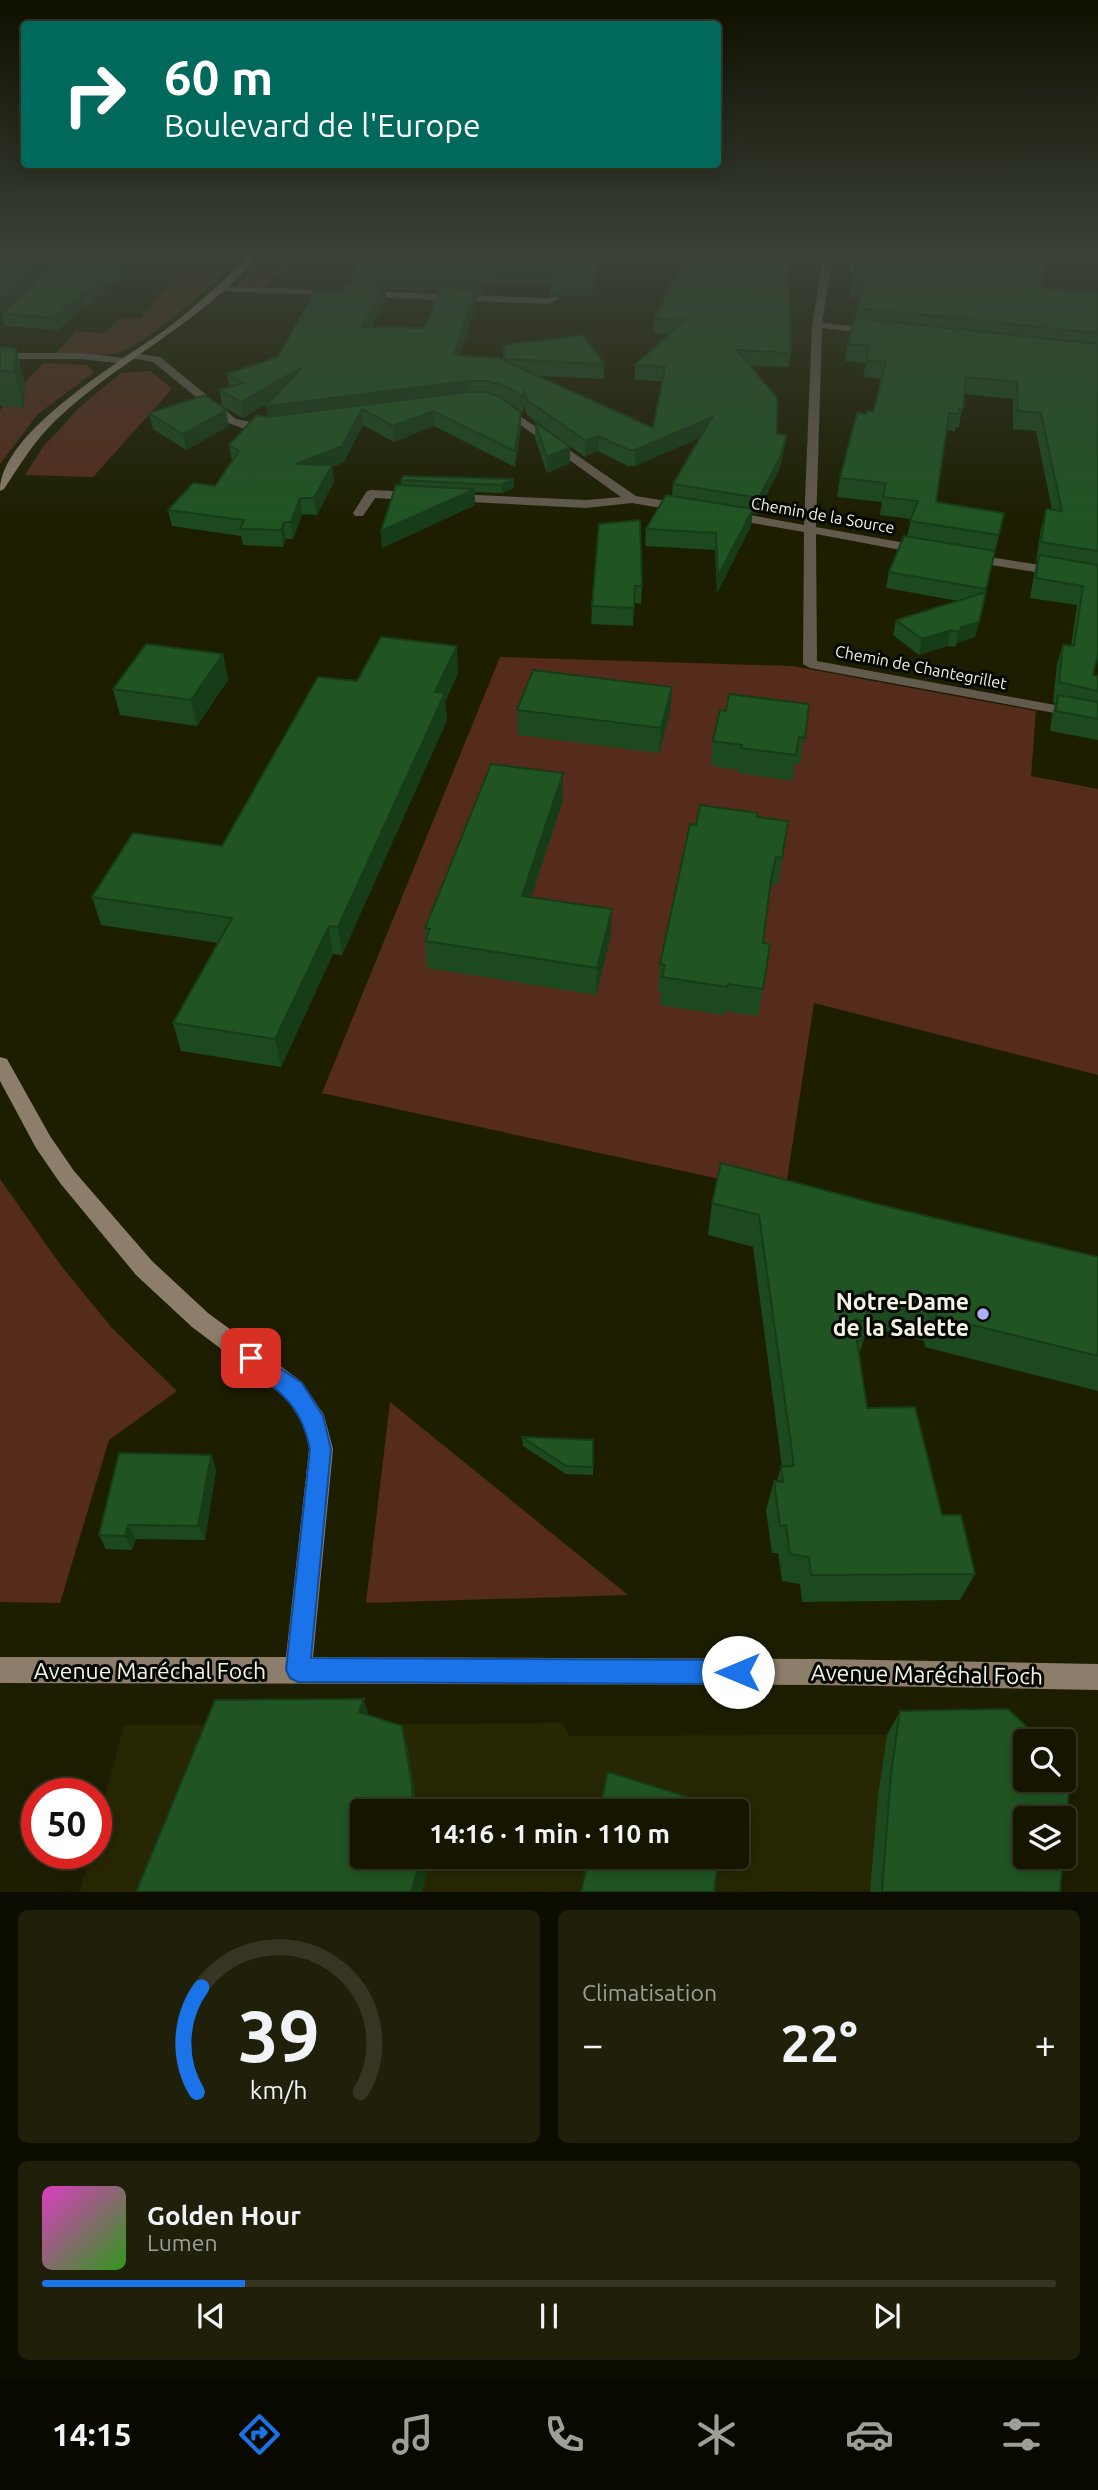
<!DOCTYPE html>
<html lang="fr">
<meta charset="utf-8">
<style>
:root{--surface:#161600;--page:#1f1f0a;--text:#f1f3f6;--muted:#9e9f99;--line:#353522;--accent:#1a73e8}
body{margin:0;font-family:Ubuntu,sans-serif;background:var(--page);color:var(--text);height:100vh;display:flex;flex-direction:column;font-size:26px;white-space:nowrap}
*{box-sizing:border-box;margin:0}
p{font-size:23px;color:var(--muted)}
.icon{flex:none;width:38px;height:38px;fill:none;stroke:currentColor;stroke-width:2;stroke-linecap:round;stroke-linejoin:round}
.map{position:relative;height:1892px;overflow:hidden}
.side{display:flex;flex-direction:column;gap:18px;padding:18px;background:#0c0c00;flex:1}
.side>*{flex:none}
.hud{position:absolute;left:21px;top:21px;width:700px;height:147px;border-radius:7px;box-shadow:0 4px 18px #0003,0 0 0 2px var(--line);background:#00695c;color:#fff;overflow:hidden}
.tools{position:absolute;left:1013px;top:1729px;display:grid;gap:14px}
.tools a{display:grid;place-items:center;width:63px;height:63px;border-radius:7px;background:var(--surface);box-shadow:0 4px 18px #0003,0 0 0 2px var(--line);font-size:35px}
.speed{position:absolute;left:21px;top:1778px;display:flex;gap:14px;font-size:35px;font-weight:700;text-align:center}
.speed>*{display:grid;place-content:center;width:91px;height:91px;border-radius:50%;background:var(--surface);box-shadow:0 4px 18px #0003,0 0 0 2px var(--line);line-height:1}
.speed .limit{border:10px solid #d22;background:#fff;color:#111}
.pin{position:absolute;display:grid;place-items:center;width:60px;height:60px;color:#fff;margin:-30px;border-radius:14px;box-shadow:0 4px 10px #0006}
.me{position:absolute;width:77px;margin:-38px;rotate:270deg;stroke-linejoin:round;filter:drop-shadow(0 0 5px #0008)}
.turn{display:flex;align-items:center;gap:24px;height:147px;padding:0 28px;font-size:32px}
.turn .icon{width:91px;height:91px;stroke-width:2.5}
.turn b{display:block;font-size:49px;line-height:60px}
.big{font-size:52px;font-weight:600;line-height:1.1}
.side .tile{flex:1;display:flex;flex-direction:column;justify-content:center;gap:10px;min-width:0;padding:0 24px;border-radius:10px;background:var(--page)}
.side .dial{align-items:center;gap:0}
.dial svg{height:182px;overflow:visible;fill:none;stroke:var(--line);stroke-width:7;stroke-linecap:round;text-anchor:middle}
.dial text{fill:var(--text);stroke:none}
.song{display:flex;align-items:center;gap:21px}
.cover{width:84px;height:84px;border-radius:10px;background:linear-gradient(135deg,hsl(310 70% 55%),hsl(110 70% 35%))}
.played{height:7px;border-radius:4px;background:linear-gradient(90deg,var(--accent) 20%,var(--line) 20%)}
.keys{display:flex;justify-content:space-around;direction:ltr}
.heat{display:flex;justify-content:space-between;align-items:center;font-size:38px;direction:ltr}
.side .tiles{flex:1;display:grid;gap:18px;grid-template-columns:1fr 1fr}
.tile:last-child{grid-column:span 2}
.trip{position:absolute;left:350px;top:1799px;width:399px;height:70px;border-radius:7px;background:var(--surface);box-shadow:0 4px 18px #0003,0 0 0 2px var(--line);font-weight:600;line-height:70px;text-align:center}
.dock{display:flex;height:112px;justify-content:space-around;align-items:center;background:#090900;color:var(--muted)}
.dock .icon{width:49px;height:49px}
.dock .on{color:var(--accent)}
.dock b{font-size:32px;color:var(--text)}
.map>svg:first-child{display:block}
</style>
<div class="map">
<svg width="1098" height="1892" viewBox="0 0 1098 1892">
<rect width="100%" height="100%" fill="#1d1e00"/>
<!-- built -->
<path fill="#272704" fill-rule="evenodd" d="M562,1723L570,1736L991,1734L1026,1780V1857L1042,1891L80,1892L90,1853H96V1830L124,1725ZM362,1811H737V1857H362Z"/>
<!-- green -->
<path fill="#552c1c" d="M192,255H242C219,279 149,343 120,352C102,358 75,353 56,353L75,332L106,333L118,319H140Z
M265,255H342L338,261L296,260L262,287L238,286Z
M43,363L87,365L94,372L38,414L0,464V410Z
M151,371L172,389L93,477L25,475L43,447L80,407L121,373Z
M500,657L792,666L1036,711L1031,776L1098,789V1075L814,1003L785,1193L322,1093Z
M0,1179L62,1267L112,1328L177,1391L109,1440L60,1603L0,1602Z
M390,1402L628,1595L366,1603Z"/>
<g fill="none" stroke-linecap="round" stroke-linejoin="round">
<!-- street -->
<path fill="#635a4e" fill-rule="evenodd" d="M824,255H833L822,323L875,328L880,331L875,334L822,328L816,527L922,546L928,550L922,554L816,534L817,661L1098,713V721L810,668L803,664L804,532L729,519L723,515L729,511L804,525L812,325Z
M218,286L548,298L555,296L560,299L549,304L215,291V287Z
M0,353H81L125,358L130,361L125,364L81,359H0Z
M134,353L160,357L236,419L275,427L269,430L245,429L228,423L153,362L130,358V354Z
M501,403L636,496L684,504L690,508L684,512L632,503L586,508L450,501L448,498L454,494L586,500L621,497L497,408V404Z
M371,490L415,492L421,496L415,500L375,498L363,516H355L353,513L367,491Z
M970,554L1098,574V582L966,561L964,558Z"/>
<!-- secondary -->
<path fill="#8c7e6b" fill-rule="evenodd" d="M249,255H258C201,324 118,360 55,421C34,441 20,465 4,489L0,491C0,431 124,360 169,327C197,305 224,281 249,255Z
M0,1057L7,1059L50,1136L74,1171L152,1261L208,1313L302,1382L324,1415L333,1449L313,1657L819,1659L1098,1664V1690L819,1685L0,1683V1657H286L309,1449L305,1427L286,1398L192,1327L136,1275L60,1183L36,1148L0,1081Z"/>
</g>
<!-- wall -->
<path fill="#1c491e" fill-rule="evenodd" d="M64,255H161L155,262L138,260L119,282H112L92,305L84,304L58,330L5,326L2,314Z
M362,255H599L592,296L550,295V286L484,284L481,293H477V304L459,356L504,360V345L604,364V379L539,376L653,428L662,381L635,380V365L670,334L654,333V319L686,255H800V260L788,259L791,353L789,367L750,366L784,450L779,470L757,514L752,513L751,526L717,593L715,550L645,546L646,529L672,496L673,484L700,437L635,466H628L598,451L585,457L527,415L524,406L523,412L507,402L521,427L515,467L434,426L394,442L363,425L344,462L332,467L334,481L317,515L302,514L293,539H286L283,547L243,545L241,536L172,526L168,510L215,486L232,461L229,445L268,417L270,402L243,418L222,406L220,390L229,387L227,374L278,357L341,292L351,285V276ZM385,289L439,291L424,328L371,327L386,300Z
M851,259L1041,288L1098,293V654L1093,675L1098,676V740L1050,731L1052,715L1055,703L1053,702L1057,664L1063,645L1071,646L1077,605L1030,598L1034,574L1037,561H1036L1041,528L1046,509L1052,510L1036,431L1013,429V399L964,394L959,427H956L955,431L947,430L936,502L1004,513L975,637L957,643L955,647L947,646L919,655L893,635L896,620L958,601L886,588L889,572L907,537L911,519L880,515L882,502L837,497L840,478L867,414L873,412L881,379L863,377L866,363L845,361L848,344L856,318L860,298L849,297L853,275L849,274Z
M0,347L25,383L24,407L0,406Z
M149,413L229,426L186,450L153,429Z
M535,422L570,463L547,473L535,438Z
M514,479V488L502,493L475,492V505L382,548L381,531L401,485V480Z
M599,524L642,586L641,604L634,603L633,626L591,624L592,606Z
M223,654L228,680L197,726L120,715L113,689Z
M458,673L445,702L447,720L342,955L333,954L281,1067L181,1051L173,1023L218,943L101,925L92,897L222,846L357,681Z
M672,687L670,713L659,753L518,735L517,710Z
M809,704L800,764L795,763L792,781L738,773L739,770L711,766L713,741L726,711Z
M563,800L531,897L611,936L596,995L427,968L425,941L426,939L425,928Z
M758,817L788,821L778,885L772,884L769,898L763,943L770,944L758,1016L725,1011L724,1015L660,1005L661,992H658L660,964Z
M712,1203L885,1206L1098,1257V1391L925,1347L924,1341L868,1327L859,1354L867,1408L942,1515L975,1574L960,1600L802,1602L800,1584L782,1581L778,1553H772L766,1510L774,1481H777L781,1467H782L753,1247L708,1235Z
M522,1437L593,1467V1475L566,1474L523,1446Z
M211,1455L216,1470L205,1540L136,1539L132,1550L106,1549L99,1535Z
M900,1711L1060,1892H870L878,1796L887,1735Z"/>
<!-- shaded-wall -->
<path fill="#163c18" d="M46,255H60L0,314V300Z
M131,255H137L138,260L119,282L116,270Z
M154,255H161L155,262Z
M598,255H599L592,296L593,283Z
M110,270L112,282L92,305L89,293Z
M484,271V284L481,293L480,280Z
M385,286L386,300L364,341L362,327Z
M476,290L477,304L453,370V355Z
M81,293L84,304L58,330L55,318Z
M16,348L25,383L24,407L14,372Z
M302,367L304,382L243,418L241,402Z
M467,381L468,396L362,410L363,425L344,462L332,467L334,481L317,515L314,498L268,421L266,406Z
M226,410L229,426L186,450L183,434Z
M433,411L434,426L394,442L393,426Z
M521,412V427L515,467V451Z
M712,417L711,433L635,466V450Z
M786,435L784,450L779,470L757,514L759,498Z
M599,436L598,451L585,457L586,441Z
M570,447V463L547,473V457Z
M514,479V488L502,493L501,485Z
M475,489V505L382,548L381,531Z
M300,498L302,514L293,539L291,522Z
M753,509L751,526L717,593L718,576Z
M284,522L286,539L283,547L281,530Z
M979,622L975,637L957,643L955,647L959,632L961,627Z
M951,630L947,646L919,655L922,639Z
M457,646L458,673L445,702L447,720L342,955L338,927L435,692Z
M223,654L228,680L197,726L191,700Z
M672,687L670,713L659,753L661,728Z
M563,773V800L523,923L522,896Z
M776,857L772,884L767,906L771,879Z
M612,909L611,936L596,995L597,968Z
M329,926L333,954L281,1067L275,1039Z
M211,1455L216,1470L205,1540L198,1526Z
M128,1525L136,1539L132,1550L125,1536Z
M364,1699L371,1723L359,1712Z
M402,1726L408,1749L418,1811H413Z
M421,1857H432L422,1892H411Z"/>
<!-- building -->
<path fill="#205523" stroke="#163c18" stroke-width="2" d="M0,255H46L0,300Z
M64,255H131L116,270H110L89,293H81L55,318L2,314Z
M362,255H598L593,283L550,282L552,274L484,271L480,280L351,276Z
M686,255H788L791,353L737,350L777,398V434L786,435L781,455L759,498L673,484L712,417L635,450H629L599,436L586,441L527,400L524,391L523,397L508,387L488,381H467L266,406L302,367L241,402L220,390L243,383L227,374L278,357L315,290L341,292L345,285L385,286L362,327L424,328L441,288L476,290L453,355L498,358L653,428L665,367L635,365L685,320L654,319Z
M852,255H1046L1041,288L1098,293V333L858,308L865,282L851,280L858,259H851Z
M855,318L1098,344V551L1041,542L1046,509L1062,511L1041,413L1018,411L1017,382L966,377L963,409H959L958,414L949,413L936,502L1004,513L999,535L910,521L918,501L883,497L886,483L840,478L857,413L867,414V411L873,412L886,362L866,360L870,346L848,344Z
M583,335L604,364L504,359V345Z
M0,347L16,348L14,372L0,371Z
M468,392H486L498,396L521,412L515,451L433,411L393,426L362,409L342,446L296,464L332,465L314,498H300L291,522H284L281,530L240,529L244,520L168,510L193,483L215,486L239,451L229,445L257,415L266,417Z
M205,395L226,410L183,434L149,413Z
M535,422L570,447L547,457Z
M403,476L514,479L501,485L401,480Z
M396,485L475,489L381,531Z
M666,495L753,509L718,576L716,533L646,529Z
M640,520L642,586H635L634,608L592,606L599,524Z
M904,536L995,551L986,589L889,572Z
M1039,555L1098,565V654L1093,675L1098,676V691L1059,682L1063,645L1074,646L1083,586L1036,578Z
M986,592L979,622L961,627L959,632L951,630L922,639L896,620Z
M381,637L457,646L435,692L445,693L338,927L329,926L275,1039L173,1023L232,918L92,897L133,833L222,846L318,677L357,681Z
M146,644L223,654L191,700L113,689Z
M533,670L672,687L661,728L517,710Z
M729,694L809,704L805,738L799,737L796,755L741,748L742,745L713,741L720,710L726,711Z
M1058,695L1098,702V719L1056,711Z
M491,764L563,773L522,896L612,909L597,968L425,941L430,929L425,928Z
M700,805L758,813L757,817L788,821L782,858L776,857L771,879L763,943L770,944L763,989L728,984L727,987L662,977L665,965L660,964L690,824L696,825Z
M721,1163L885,1206L1098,1257V1356L936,1316V1310L862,1292L870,1323L855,1319L863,1341H857L867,1408L915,1407L942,1515H961L975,1574L811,1575L809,1557L790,1554L786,1525L780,1526L774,1481L783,1482L781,1467L794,1466L759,1215L712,1203Z
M522,1437L593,1440V1467L566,1466Z
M119,1453L211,1455L198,1526L128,1525L125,1536L99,1535Z
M364,1699L359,1712L402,1726L412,1785L413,1811H362V1857H421L411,1892H136L215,1700Z
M1008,1709L1042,1741H1026V1780H1064V1762L1071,1769L1064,1845V1818H1026V1857H1063L1060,1892H882L891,1774L900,1711Z
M608,1772L727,1809L726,1811H599Z
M589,1857H719L714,1892H581Z"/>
<!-- sky -->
<linearGradient id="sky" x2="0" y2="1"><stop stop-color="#101000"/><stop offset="0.49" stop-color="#3a4137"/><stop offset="1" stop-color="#3a4137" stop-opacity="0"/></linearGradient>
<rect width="1098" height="520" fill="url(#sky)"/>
<!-- route -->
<path fill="#1a73e8" stroke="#114b97" stroke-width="2" d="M251,1349L302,1383L323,1416L331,1449L311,1658L738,1660L746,1663L750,1672L746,1680L738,1684L298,1682L290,1678L286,1670L310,1449C301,1403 279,1391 244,1365L241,1358L244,1352Z"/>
<!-- markers -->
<circle fill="#acaffb" stroke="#070701" stroke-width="2.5" cx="983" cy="1314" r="7"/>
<g text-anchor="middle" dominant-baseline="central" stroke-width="6" stroke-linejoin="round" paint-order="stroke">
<!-- far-street labels -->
<g font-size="16" fill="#f2f4e1" stroke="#070701">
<text transform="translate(823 515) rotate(10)">Chemin de la Source</text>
<text transform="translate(921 667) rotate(11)">Chemin de Chantegrillet</text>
</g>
<!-- near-poi labels -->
<g font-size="23" font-weight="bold" fill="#f2f4e1" stroke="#070701" text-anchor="end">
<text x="969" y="1301">Notre-Dame<tspan x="969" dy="26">de la Salette</tspan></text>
</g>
<!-- near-street labels -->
<g font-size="23" fill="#f2f4e1" stroke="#070701">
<text x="150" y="1670">Avenue Maréchal Foch</text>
<text transform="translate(927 1674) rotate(1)">Avenue Maréchal Foch</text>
</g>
</g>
</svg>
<div class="tools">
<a><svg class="icon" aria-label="search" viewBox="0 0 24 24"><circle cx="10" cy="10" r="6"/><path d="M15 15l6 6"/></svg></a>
<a><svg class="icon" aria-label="layers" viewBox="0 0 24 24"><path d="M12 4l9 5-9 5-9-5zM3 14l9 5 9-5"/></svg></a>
</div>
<div class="speed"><div class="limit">50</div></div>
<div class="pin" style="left:251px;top:1358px;background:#d93025"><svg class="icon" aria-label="arrive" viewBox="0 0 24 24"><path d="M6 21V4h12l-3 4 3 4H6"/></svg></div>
<svg class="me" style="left:738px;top:1672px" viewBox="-20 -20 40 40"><circle r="19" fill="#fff"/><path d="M0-13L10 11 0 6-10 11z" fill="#1a73e8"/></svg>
<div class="trip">14:16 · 1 min · 110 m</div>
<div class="hud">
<div class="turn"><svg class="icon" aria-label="right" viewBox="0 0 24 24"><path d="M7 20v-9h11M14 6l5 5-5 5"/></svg><div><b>60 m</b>Boulevard de l'Europe</div></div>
</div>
</div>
<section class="side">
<div class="tiles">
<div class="tile dial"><svg viewBox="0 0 100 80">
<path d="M14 69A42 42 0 1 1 86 69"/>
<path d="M14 69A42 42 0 0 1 16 23" stroke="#1a73e8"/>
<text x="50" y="56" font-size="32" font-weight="700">39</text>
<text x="50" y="72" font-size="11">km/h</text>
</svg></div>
<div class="tile"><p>Climatisation</p>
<div class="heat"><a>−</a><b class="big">22°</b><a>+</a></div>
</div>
<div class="tile">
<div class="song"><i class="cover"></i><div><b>Golden Hour</b><p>Lumen</p></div></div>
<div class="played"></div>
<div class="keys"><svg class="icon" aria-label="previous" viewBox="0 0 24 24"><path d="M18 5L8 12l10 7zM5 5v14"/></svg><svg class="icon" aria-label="pause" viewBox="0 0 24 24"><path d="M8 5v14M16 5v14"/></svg><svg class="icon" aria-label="next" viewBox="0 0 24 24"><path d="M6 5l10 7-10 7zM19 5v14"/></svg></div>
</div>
</div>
</section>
<nav class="dock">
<b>14:15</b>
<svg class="icon on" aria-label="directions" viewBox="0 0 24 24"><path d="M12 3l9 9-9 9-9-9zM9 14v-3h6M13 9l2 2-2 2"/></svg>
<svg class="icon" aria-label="music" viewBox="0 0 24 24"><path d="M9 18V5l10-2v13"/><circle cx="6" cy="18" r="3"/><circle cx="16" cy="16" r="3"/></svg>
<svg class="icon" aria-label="phone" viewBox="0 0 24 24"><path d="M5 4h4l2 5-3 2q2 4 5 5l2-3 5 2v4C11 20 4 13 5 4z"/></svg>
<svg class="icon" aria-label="climate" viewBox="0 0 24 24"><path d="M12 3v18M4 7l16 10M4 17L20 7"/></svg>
<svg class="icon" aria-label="car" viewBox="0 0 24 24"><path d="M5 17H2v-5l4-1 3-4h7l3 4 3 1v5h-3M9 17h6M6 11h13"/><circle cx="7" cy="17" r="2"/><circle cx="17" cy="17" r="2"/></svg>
<svg class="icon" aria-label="filters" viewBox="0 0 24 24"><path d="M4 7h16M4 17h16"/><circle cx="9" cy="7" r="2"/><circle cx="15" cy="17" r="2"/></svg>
</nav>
